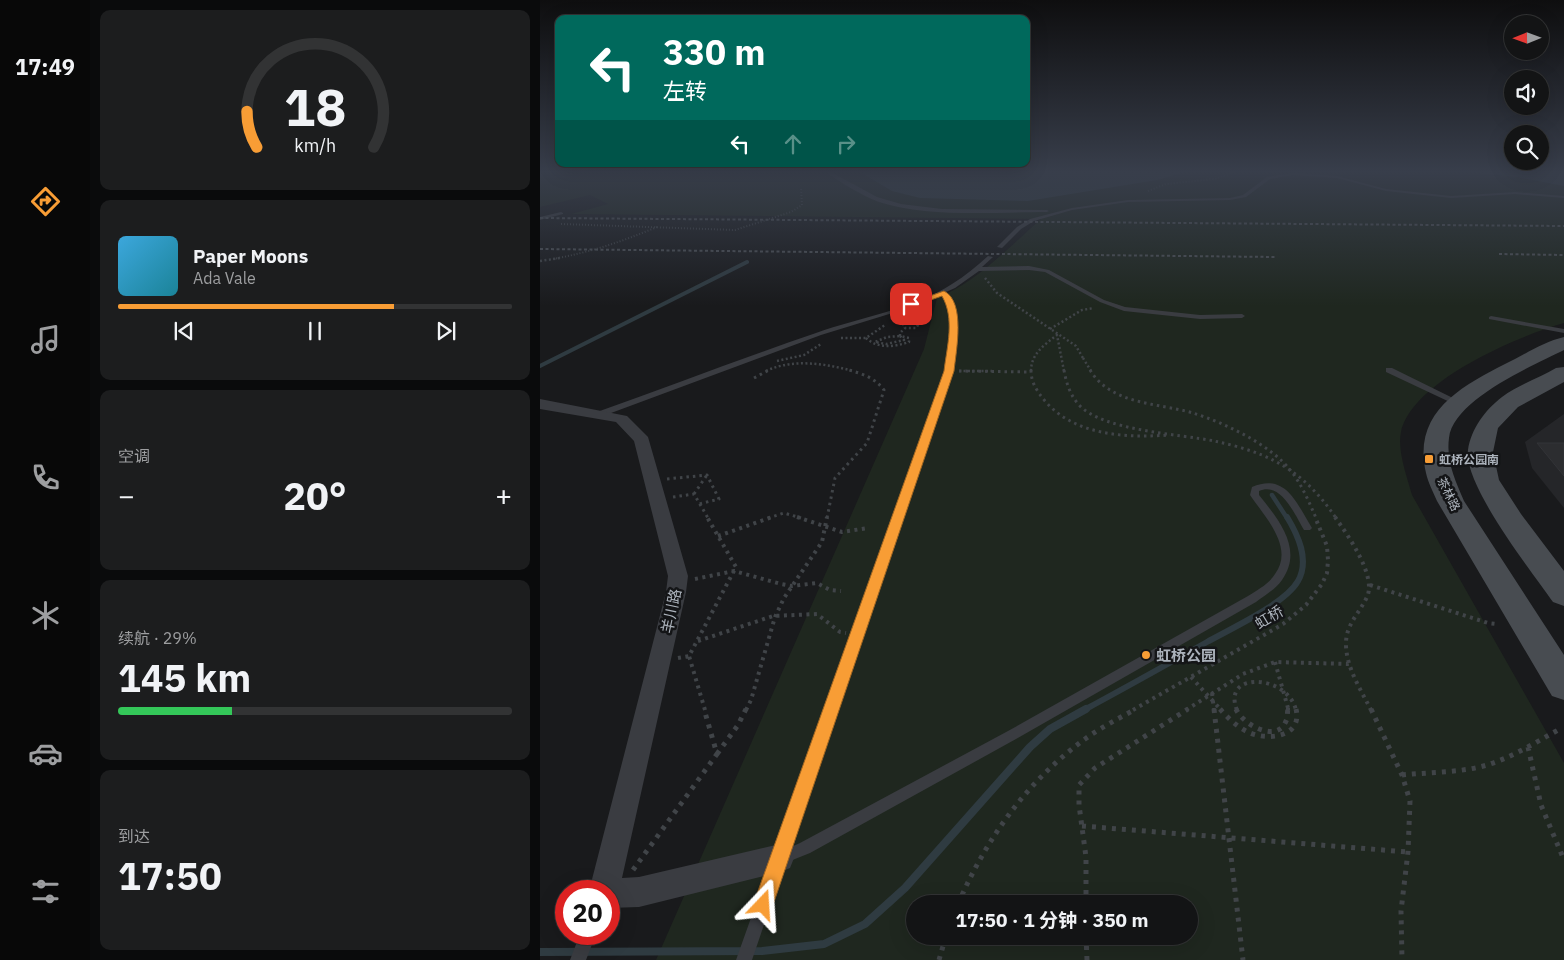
<!DOCTYPE html>
<html lang="zh">
<meta charset="utf-8">
<style>
:root{--surface:#131415;--page:#1c1d1e;--text:#f1f3f6;--muted:#9d9ea0;--line:#323334;--accent:#f89d35}
body{margin:0;font-family:"IBM Plex Sans","Noto Sans SC",sans-serif;background:var(--page);color:var(--text);height:100vh;display:flex;flex-direction:column;font-size:19px;white-space:nowrap}
*{box-sizing:border-box;margin:0}
p{font-size:16px;color:var(--muted)}
.icon{flex:none;width:28px;height:28px;fill:none;stroke:currentColor;stroke-width:2;stroke-linecap:round;stroke-linejoin:round}
.map{position:relative;flex:1;overflow:hidden}
.drawer{display:flex;flex-direction:column;gap:10px;padding:10px;background:#0a0b0c;width:450px}
.drawer>*{flex:none}
.guide{position:absolute;left:15px;top:15px;width:475px;height:152px;border-radius:10px;box-shadow:0 5px 20px #0002,0 0 0 1px var(--line);background:#00695c;color:#fff;overflow:hidden}
.needle{width:32px;rotate:269deg}
.tools{position:absolute;left:964px;top:15px;display:grid;gap:10px}
.tools a{display:grid;place-items:center;width:45px;height:45px;border-radius:50%;background:var(--surface);box-shadow:0 5px 20px #0002,0 0 0 1px var(--line);font-size:25px}
.speed{position:absolute;left:15px;top:880px;display:flex;gap:10px;font-size:25px;font-weight:700;text-align:center}
.speed>*{display:grid;place-content:center;width:65px;height:65px;border-radius:50%;background:var(--surface);box-shadow:0 5px 20px #0002,0 0 0 1px var(--line);line-height:1}
.speed .limit{border:8px solid #d22;background:#fff;color:#111}
.pin{position:absolute;display:grid;place-items:center;width:42px;height:42px;color:#fff;margin:-21px;border-radius:10px;box-shadow:0 2px 8px #0006}
.me{position:absolute;width:55px;margin:-28px;rotate:20deg;stroke-linejoin:round;filter:drop-shadow(0 0 4px #0008)}
.turn{display:flex;align-items:center;gap:18px;height:105px;padding:0 25px;font-size:22px}
.turn .icon{width:65px;height:65px;stroke-width:2.5}
.turn b{display:block;font-size:35px;line-height:42px}
.lanes{display:flex;align-items:center;height:48px;padding:0 25px;background:#0003;justify-content:center;gap:25px;direction:ltr}
.lanes .off{opacity:.35}
.big{font-size:38px;font-weight:700;line-height:1.1}
.drawer .widget{flex:1;display:flex;flex-direction:column;justify-content:center;gap:8px;min-width:0;padding:0 18px;border-radius:10px;background:var(--page)}
.drawer .dial{align-items:center;gap:0}
.dial svg{height:130px;overflow:visible;fill:none;stroke:var(--line);stroke-width:7;stroke-linecap:round;text-anchor:middle}
.dial text{fill:var(--text);stroke:none}
.song{display:flex;align-items:center;gap:15px}
.cover{width:60px;height:60px;border-radius:8px;background:linear-gradient(135deg,hsl(200 70% 55%),hsl(190 70% 35%))}
.played{height:5px;border-radius:2px;background:linear-gradient(90deg,var(--accent) 70%,var(--line) 70%)}
.keys{display:flex;justify-content:space-around;direction:ltr}
.heat{display:flex;justify-content:space-between;align-items:center;font-size:28px;direction:ltr}
.charge{height:8px;border-radius:4px;background:linear-gradient(90deg,#34c759 29%,var(--line) 0)}
.trip{position:absolute;left:366px;top:895px;width:292px;height:50px;border-radius:25px;background:var(--surface);box-shadow:0 5px 20px #0002,0 0 0 1px var(--line);font-weight:700;line-height:50px;text-align:center}
main{display:flex;flex:1;min-height:0}
.tabs{display:flex;flex-direction:column;width:90px;justify-content:space-around;align-items:center;background:#080808;color:var(--muted)}
.tabs .icon{width:35px;height:35px}
.tabs .on{color:var(--accent)}
.tabs b{font-size:22px;color:var(--text)}
.map>svg:first-child{display:block}
</style>
<main>
<nav class="tabs">
<b>17:49</b>
<svg class="icon on" aria-label="directions" viewBox="0 0 24 24"><path d="M12 3l9 9-9 9-9-9zM9 14v-3h6M13 9l2 2-2 2"/></svg>
<svg class="icon" aria-label="music" viewBox="0 0 24 24"><path d="M9 18V5l10-2v13"/><circle cx="6" cy="18" r="3"/><circle cx="16" cy="16" r="3"/></svg>
<svg class="icon" aria-label="phone" viewBox="0 0 24 24"><path d="M5 4h4l2 5-3 2q2 4 5 5l2-3 5 2v4C11 20 4 13 5 4z"/></svg>
<svg class="icon" aria-label="climate" viewBox="0 0 24 24"><path d="M12 3v18M4 7l16 10M4 17L20 7"/></svg>
<svg class="icon" aria-label="car" viewBox="0 0 24 24"><path d="M5 17H2v-5l4-1 3-4h7l3 4 3 1v5h-3M9 17h6M6 11h13"/><circle cx="7" cy="17" r="2"/><circle cx="17" cy="17" r="2"/></svg>
<svg class="icon" aria-label="filters" viewBox="0 0 24 24"><path d="M4 7h16M4 17h16"/><circle cx="9" cy="7" r="2"/><circle cx="15" cy="17" r="2"/></svg>
</nav>
<section class="drawer">
<div class="widget dial"><svg viewBox="0 0 100 80">
<path d="M14 69A42 42 0 1 1 86 69"/>
<path d="M14 69A42 42 0 0 1 8 47" stroke="#f89d35"/>
<text x="50" y="56" font-size="32" font-weight="700">18</text>
<text x="50" y="72" font-size="11">km/h</text>
</svg></div>
<div class="widget">
<div class="song"><i class="cover"></i><div><b>Paper Moons</b><p>Ada Vale</p></div></div>
<div class="played"></div>
<div class="keys"><svg class="icon" aria-label="previous" viewBox="0 0 24 24"><path d="M18 5L8 12l10 7zM5 5v14"/></svg><svg class="icon" aria-label="pause" viewBox="0 0 24 24"><path d="M8 5v14M16 5v14"/></svg><svg class="icon" aria-label="next" viewBox="0 0 24 24"><path d="M6 5l10 7-10 7zM19 5v14"/></svg></div>
</div>
<div class="widget"><p>空调</p>
<div class="heat"><a>−</a><b class="big">20°</b><a>+</a></div>
</div>
<div class="widget"><p>续航 · 29%</p><b class="big">145 km</b><div class="charge"></div></div>
<div class="widget"><p>到达</p><b class="big">17:50</b></div>
</section>
<div class="map">
<svg width="1024" height="960" viewBox="0 0 1024 960">
<rect width="100%" height="100%" fill="#191a1c"/>
<!-- built -->
<path fill="#252629" d="M1024,414V508L992,468L985,442Z"/>
<!-- green -->
<path fill="#1f271f" fill-rule="evenodd" d="M0,172H1024V323C978,336 872,381 861,432C857,450 867,477 872,495L1024,763V960H116L384,349L397,298C437,282 468,248 501,219L31,214L68,204L50,195L0,207ZM375,904H650V936H375Z"/>
<!-- water -->
<path fill="#2f3b41" d="M320,172H645L617,180L488,201L380,198L352,191Z
M929,172H1024V186L977,177Z"/>
<g fill="none" stroke-linecap="round" stroke-linejoin="round">
<!-- stream-far3 -->
<path stroke="#2f3b41" stroke-width="4" d="M0,366L207,262"/>
<!-- stream-far2 -->
<path stroke="#2f3b41" stroke-width="4.5" d="M732,495L747,518"/>
<!-- stream-far1 -->
<path stroke="#2f3b41" stroke-width="6" d="M544,710C585,688 626,665 667,642C690,629 745,604 758,581C770,560 758,535 747,517"/>
<!-- stream -->
<path stroke="#2f3b41" stroke-width="8" d="M0,952L222,951L284,944L325,924L365,888L490,747L510,729L546,709"/>
</g>
<!-- building -->
<path fill="#2c2d30" stroke="#333438" d="M997,443H1024V476Z"/>
<g fill="none" stroke-linecap="round" stroke-linejoin="round">
<!-- path-far4 -->
<path stroke="#404448" stroke-width="2" stroke-dasharray="1 2" stroke-linecap="butt" d="M608,191L626,184L675,179L694,172
M21,224L195,230L251,212L262,205L261,187
M13,259C51,252 81,242 117,227"/>
<!-- path-far3 -->
<path stroke="#404448" stroke-width="2.5" stroke-dasharray="2 2.5" stroke-linecap="butt" d="M0,261L20,258
M445,278L457,293L536,346L543,358
M376,318L380,322L376,328H365L363,324L369,319Z
M510,329L542,310L554,308
M360,336L364,340L346,344L335,342L347,337Z
M360,336V333L365,328
M301,338H326L345,325
M326,338C338,349 354,347 369,342V338L360,336
M237,361L264,355L281,344
M226,371C254,358 285,364 314,371
M419,371H452
M491,371C491,354 504,345 517,335L524,371"/>
<!-- path-far2 -->
<path stroke="#404448" stroke-width="3" stroke-dasharray="2.5 4" stroke-linecap="butt" d="M491,370C491,383 497,391 505,401C535,436 587,438 630,435
M524,370C526,382 530,395 539,405C563,431 640,434 674,441C689,444 707,449 722,455C755,469 776,489 796,518
M419,371L489,372
M214,378L229,370
M127,479L167,475L179,499L159,504
M154,494L167,475
M133,497L154,494L168,518
M228,518L244,513L261,518
M287,518L295,478L327,443L344,390C335,378 323,374 309,370"/>
<!-- path-far1 -->
<path stroke="#404448" stroke-width="4" stroke-dasharray="3 4.5" stroke-linecap="butt" d="M257,517L302,532L328,528
M795,517C807,534 837,576 827,597C819,614 805,625 806,646C807,669 821,690 831,710
M178,536L232,517
M155,579L194,571L241,584L252,586L277,583L290,590L301,591
M830,585L948,623L957,624
M158,641L233,616L277,614L300,632L306,633
M138,658L149,656
M735,662L748,708
M672,693L674,710
M165,710L149,656L196,567L167,517
M206,710L211,700L235,617L244,598L282,542L287,517
M646,710L703,674L735,662L809,664"/>
<!-- path -->
<path stroke="#404448" stroke-width="5" stroke-dasharray="4 6" stroke-linecap="butt" d="M674,709L703,960
M831,709L862,775L870,801L868,852L861,911L862,960
M988,747L1001,805L1024,860
M177,754L198,725L206,709
M862,775C890,772 920,773 947,765C973,757 996,742 1020,729
M542,826L868,852
M93,870L177,754L164,709
M546,904V857L539,805V785L555,768L648,709
M546,936L547,960
M399,960L406,936"/>
<!-- lane -->
<path fill="#3a3c41" fill-rule="evenodd" d="M286,172H291L337,197L361,204L402,209L507,210L509,211L507,212C457,212 387,218 339,202C321,195 301,183 286,172Z
M753,173L797,176L846,189L911,196L975,192L1024,196V198L975,194L911,198L846,191L797,178L753,175L730,179L706,197L690,200L588,202L532,210L494,221L481,229L462,248L457,247L477,227L490,219L532,208L588,200L690,198L703,195L727,177Z
M21,212L23,213V214L0,220V217Z
M448,256L453,257L442,267L489,266L509,270L564,300L585,307L660,315L702,314L705,316L702,318L660,319L584,311L560,302L505,272L489,270L439,271L415,288L406,292C421,319 418,348 411,377L251,847L260,843L468,731L708,596C717,590 729,584 735,574C755,547 724,516 710,495L712,487C746,472 757,504 772,528L770,530H764C755,515 741,481 719,491V495C738,519 764,549 742,580C736,589 725,595 716,602L476,739L270,853L245,863L212,960H196L403,377C411,349 415,321 402,294L372,307L281,335L63,416H60L56,414L57,412C130,386 203,358 276,333C321,317 371,310 412,284C425,276 437,266 448,256Z
M951,316L1024,329V333L949,319V317Z
M846,368H852L921,402L920,404H914L846,372Z
M40,934H56L46,960H30Z"/>
<!-- street -->
<path fill="#3a3c41" fill-rule="evenodd" d="M0,399L87,416L108,437L148,576L146,592L82,878L99,877L240,844L250,848L254,858L250,868L240,872L99,907L69,908V891H49L126,592L128,576L94,441L76,422L0,409Z"/>
<!-- secondary -->
<path fill="#484c51" fill-rule="evenodd" d="M1024,337V350C992,366 913,400 909,438C906,461 915,480 924,501L1024,655V700L1012,696L897,501C893,492 888,482 886,473C872,413 920,387 965,364C984,355 1003,342 1024,337Z
M1024,367V382L978,407L958,428L953,452L959,480L981,514L1024,571V606L1013,602C992,572 923,485 928,450C931,429 945,410 962,397C978,385 999,378 1016,368Z"/>
<!-- rail -->
<path stroke="#4d5156" stroke-width="2" stroke-dasharray="3 2.5" stroke-linecap="butt" d="M0,218L1024,226
M0,249L735,257
M959,254L1024,255"/>
<!-- path-bridge-far3 -->
<path stroke="#404448" stroke-width="2.5" stroke-dasharray="2 2.5" stroke-linecap="butt" d="M543,358L551,371"/>
<!-- path-bridge-far2 -->
<path stroke="#404448" stroke-width="3" stroke-dasharray="2.5 4" stroke-linecap="butt" d="M550,370C571,405 619,403 653,413C685,423 731,445 751,471C762,485 769,502 776,518"/>
<!-- path-bridge-far1 -->
<path stroke="#404448" stroke-width="4" stroke-dasharray="3 4.5" stroke-linecap="butt" d="M651,677L681,710
M593,710L743,624L766,605L782,584L787,573L788,560L787,546L775,517
M697,710C681,671 747,674 756,710
M748,710V708"/>
<!-- path-bridge -->
<path stroke="#404448" stroke-width="5" stroke-dasharray="4 6" stroke-linecap="butt" d="M680,709C688,718 697,727 708,732C726,741 763,738 756,709
M696,709C702,724 737,744 746,721C748,718 747,712 748,709
M418,904C448,835 490,777 552,734C566,725 581,717 596,709"/>
</g>
<!-- sky -->
<linearGradient id="sky" x2="0" y2="1"><stop stop-color="#0e0e0f"/><stop offset="0.56" stop-color="#383e4b"/><stop offset="1" stop-color="#383e4b" stop-opacity="0"/></linearGradient>
<rect width="1024" height="306" fill="url(#sky)"/>
<!-- route -->
<path fill="#f89d35" stroke="#a16622" d="M404,291C426,302 416,351 414,371L233,905L230,912L223,915L216,912L213,905L404,371C407,346 415,319 402,296L371,307L367,304Z"/>
<!-- markers -->
<g fill="#f89d35" stroke="#141517" stroke-width="2">
<rect x="884" y="454" width="10" height="10" rx="2.5"/>
<circle cx="606" cy="655" r="5"/>
</g>
<g text-anchor="middle" dominant-baseline="central" stroke-width="5" stroke-linejoin="round" paint-order="stroke">
<!-- poi labels -->
<g font-size="12" font-weight="bold" fill="#acb3bc" stroke="#141517" text-anchor="start">
<text x="899" y="459">虹桥公园南</text>
</g>
<!-- street labels -->
<g font-size="12" fill="#acb3bc" stroke="#141517">
<text transform="translate(909 494) rotate(64)">茶林路</text>
</g>
<!-- near-street labels -->
<g font-size="15" fill="#acb3bc" stroke="#141517">
<text transform="translate(131 611) rotate(-78)">羊川路</text>
<text transform="translate(729 617) rotate(-31)">虹桥</text>
</g>
<!-- near-poi labels -->
<g font-size="15" font-weight="bold" fill="#acb3bc" stroke="#141517" text-anchor="start">
<text x="616" y="655">虹桥公园</text>
</g>
</g>
</svg>
<div class="tools">
<a><svg class="needle" viewBox="-14 -14 28 28"><path d="M0-13l5 13h-10z" fill="#e53935"/><path d="M0 13l5-13h-10z" fill="#9d9ea0"/></svg></a>
<a><svg class="icon" aria-label="sound" viewBox="0 0 24 24"><path d="M4 9h4l5-4v14l-5-4H4zM17 9q2 3 0 6"/></svg></a>
<a><svg class="icon" aria-label="search" viewBox="0 0 24 24"><circle cx="10" cy="10" r="6"/><path d="M15 15l6 6"/></svg></a>
</div>
<div class="speed"><div class="limit">20</div></div>
<div class="pin" style="left:371px;top:304px;background:#d93025"><svg class="icon" aria-label="arrive" viewBox="0 0 24 24"><path d="M6 21V4h12l-3 4 3 4H6"/></svg></div>
<svg class="me" style="left:223px;top:905px" viewBox="-20 -20 40 40"><path d="M0-17L14 15 0 8-14 15z" fill="#f89d35" stroke="#fff" stroke-width="4"/></svg>
<div class="trip">17:50 · 1 分钟 · 350 m</div>
<div class="guide">
<div class="turn"><svg class="icon" aria-label="left" viewBox="0 0 24 24"><path d="M17 20v-9H6M10 6l-5 5 5 5"/></svg><div><b>330 m</b>左转</div></div>
<div class="lanes"><svg class="icon" aria-label="left" viewBox="0 0 24 24"><path d="M17 20v-9H6M10 6l-5 5 5 5"/></svg><svg class="icon off" aria-label="ahead" viewBox="0 0 24 24"><path d="M12 20V5M6 11l6-6 6 6"/></svg><svg class="icon off" aria-label="right" viewBox="0 0 24 24"><path d="M7 20v-9h11M14 6l5 5-5 5"/></svg></div>
</div>
</div>
</main>
